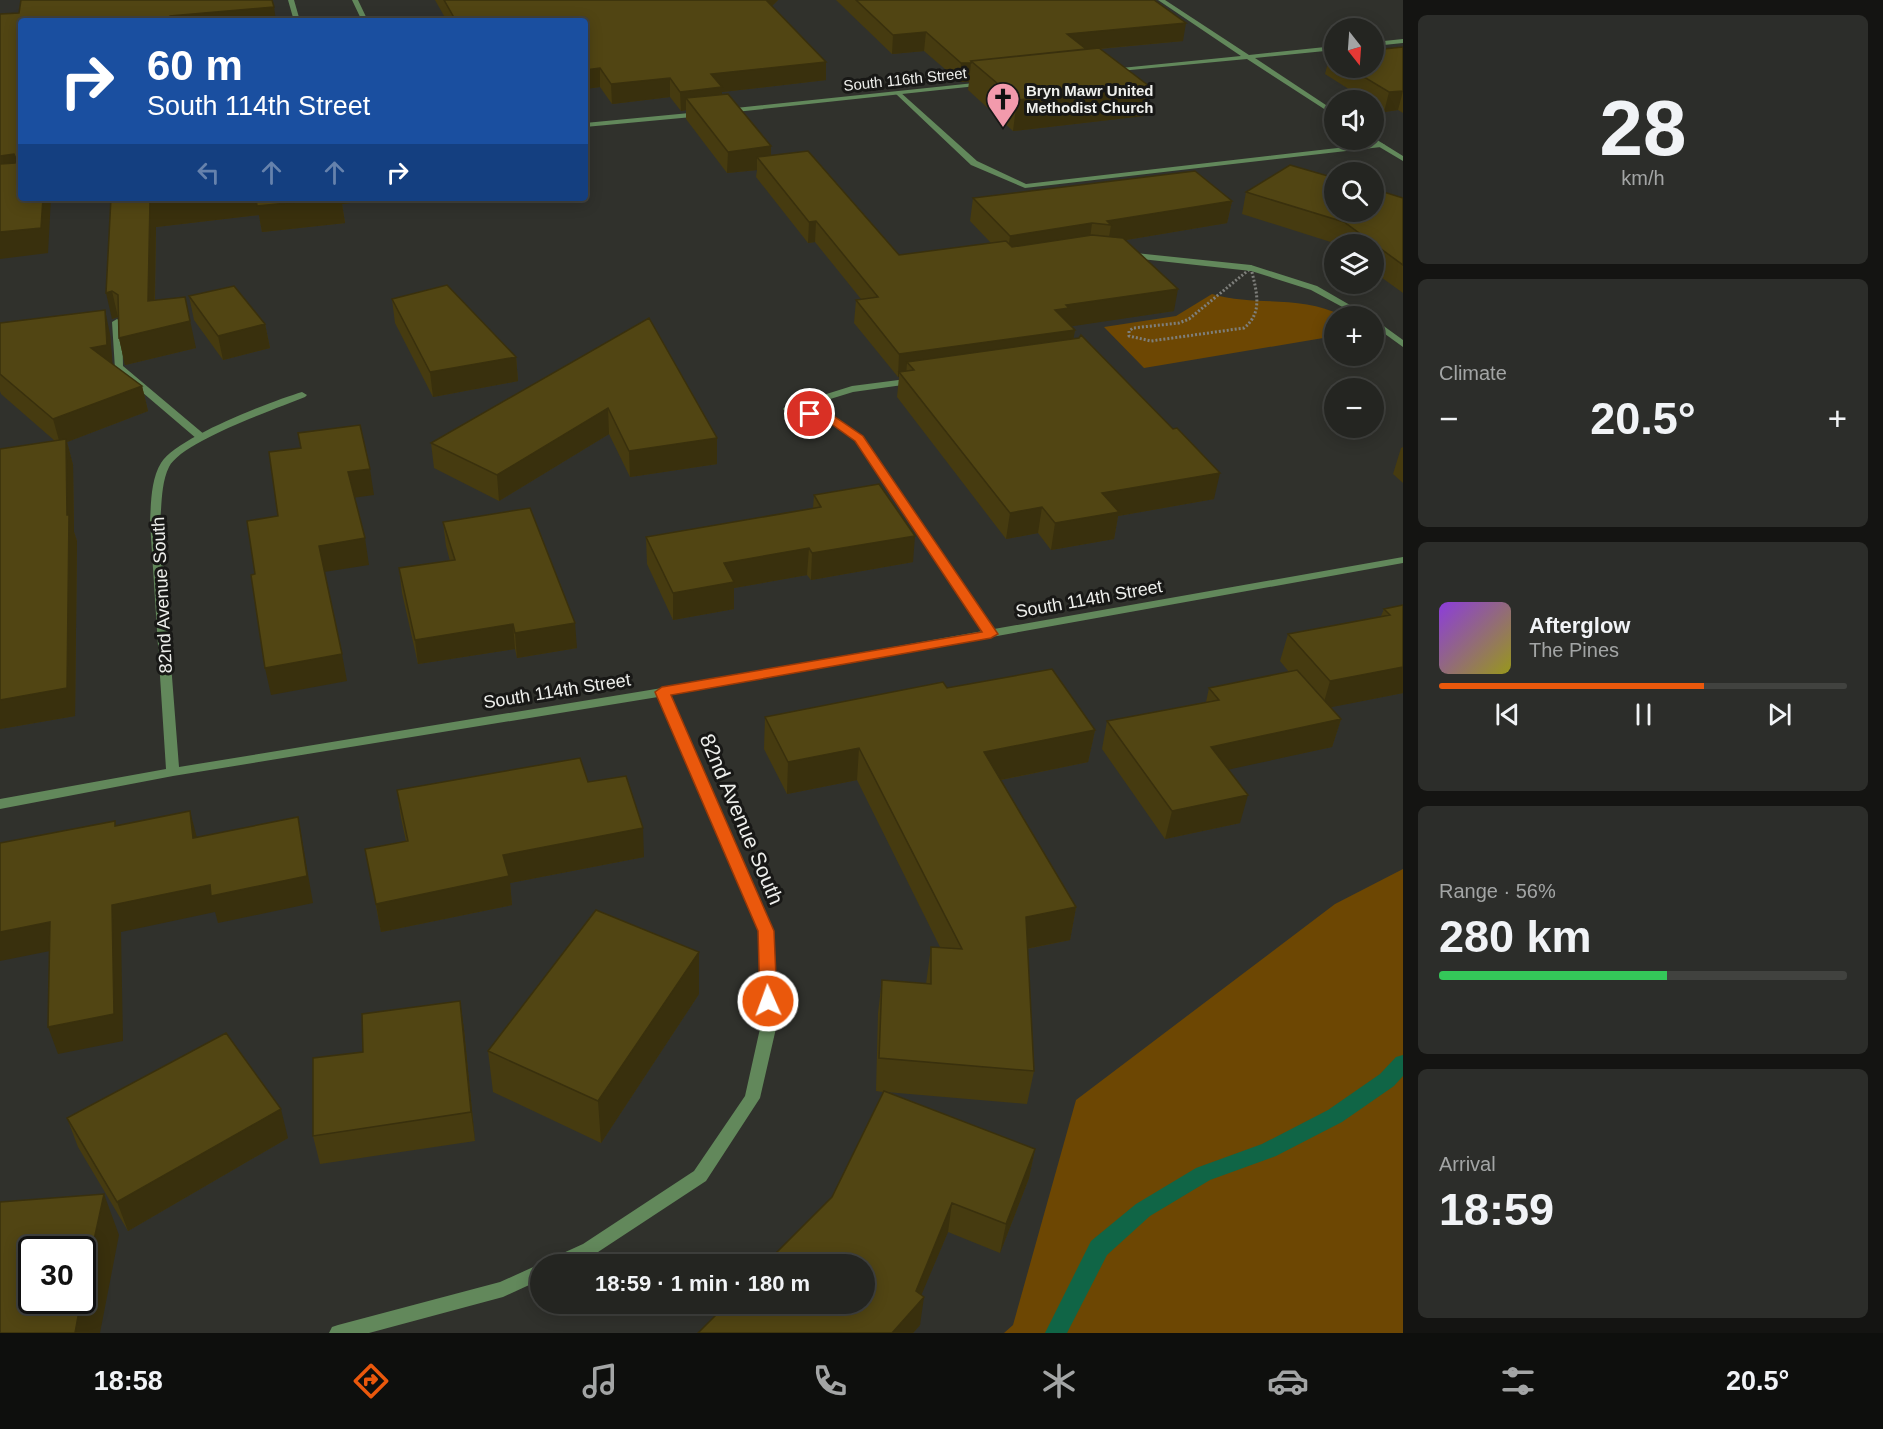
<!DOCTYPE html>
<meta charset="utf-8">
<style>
:root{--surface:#242521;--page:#2c2d2a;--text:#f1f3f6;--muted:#a3a5a5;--line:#41423f;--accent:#ea580c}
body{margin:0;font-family:Arial,sans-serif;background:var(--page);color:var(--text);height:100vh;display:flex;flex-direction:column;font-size:22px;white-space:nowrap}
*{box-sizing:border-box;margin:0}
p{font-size:20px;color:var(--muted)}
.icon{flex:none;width:33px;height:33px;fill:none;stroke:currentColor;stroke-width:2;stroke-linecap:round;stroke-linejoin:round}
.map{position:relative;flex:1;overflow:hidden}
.details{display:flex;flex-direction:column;gap:15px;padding:15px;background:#141412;width:480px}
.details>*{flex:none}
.hud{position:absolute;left:18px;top:18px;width:570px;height:183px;border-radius:6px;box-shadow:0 3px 15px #0003,0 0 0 2px var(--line);background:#1a4fa0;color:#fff;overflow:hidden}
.needle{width:39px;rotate:163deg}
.buttons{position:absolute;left:1324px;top:18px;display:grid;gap:12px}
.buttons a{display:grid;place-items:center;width:60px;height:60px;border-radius:50%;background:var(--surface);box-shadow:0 3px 15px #0003,0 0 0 2px var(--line);font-size:30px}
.speed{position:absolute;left:18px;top:1236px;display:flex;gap:12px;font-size:30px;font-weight:700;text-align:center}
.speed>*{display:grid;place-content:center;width:78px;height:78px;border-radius:50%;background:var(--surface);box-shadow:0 3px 15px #0003,0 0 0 2px var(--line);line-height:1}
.speed .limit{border:3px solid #111;border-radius:9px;background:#fff;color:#111}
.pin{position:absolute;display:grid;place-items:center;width:51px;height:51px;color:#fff;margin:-26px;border:3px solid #fff;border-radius:50%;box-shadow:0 2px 6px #0007}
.me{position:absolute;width:66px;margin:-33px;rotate:358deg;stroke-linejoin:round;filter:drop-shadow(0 0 4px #0008)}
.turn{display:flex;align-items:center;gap:21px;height:126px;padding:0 30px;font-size:27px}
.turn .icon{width:78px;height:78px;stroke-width:2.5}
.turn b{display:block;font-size:42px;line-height:51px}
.lanes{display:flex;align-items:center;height:57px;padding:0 30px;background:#0003;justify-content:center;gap:30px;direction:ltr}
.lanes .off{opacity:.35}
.big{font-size:45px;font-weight:700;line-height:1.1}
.details .widget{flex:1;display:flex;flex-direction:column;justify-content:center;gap:9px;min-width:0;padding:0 21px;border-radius:9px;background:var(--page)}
.details .dial{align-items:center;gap:0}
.dial b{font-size:78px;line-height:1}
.song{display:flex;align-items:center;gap:18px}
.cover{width:72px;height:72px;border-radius:9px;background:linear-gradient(135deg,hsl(270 70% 55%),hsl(60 70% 35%))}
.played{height:6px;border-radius:3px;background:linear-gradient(90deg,var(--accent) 65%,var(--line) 65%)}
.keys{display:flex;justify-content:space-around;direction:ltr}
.heat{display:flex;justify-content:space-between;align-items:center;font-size:33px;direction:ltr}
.charge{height:9px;border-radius:4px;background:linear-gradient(90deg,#34c759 56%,var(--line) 0)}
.trip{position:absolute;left:530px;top:1254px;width:345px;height:60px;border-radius:30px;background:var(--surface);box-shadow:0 3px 15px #0003,0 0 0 2px var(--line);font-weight:700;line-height:60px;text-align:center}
.tab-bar{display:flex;height:96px;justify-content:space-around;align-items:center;background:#0e0f0d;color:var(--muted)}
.tab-bar .icon{width:42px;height:42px}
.tab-bar .current{color:var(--accent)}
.tab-bar b{font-size:27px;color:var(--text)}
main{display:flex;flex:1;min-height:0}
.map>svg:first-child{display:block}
</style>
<main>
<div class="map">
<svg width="1403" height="1333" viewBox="0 0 1403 1333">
<rect width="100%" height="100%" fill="#30312c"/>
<!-- green -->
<path fill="#6d4703" d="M1212,294C1255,307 1302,294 1342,316H1335V336L1144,368L1104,327L1176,316Z
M1403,869V1333H1004L1013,1325L1076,1100L1335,904Z"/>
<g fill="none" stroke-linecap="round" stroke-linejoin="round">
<!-- stream -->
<path fill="#106546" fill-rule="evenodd" d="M1403,1055V1076L1394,1086L1342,1122L1276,1156L1210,1180L1150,1216L1107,1255L1067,1333H1045L1091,1241L1136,1204L1196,1168L1262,1144L1328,1110L1380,1074L1396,1057Z"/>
<!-- path -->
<path stroke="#7e7f7b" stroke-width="3" stroke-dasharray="2 2" stroke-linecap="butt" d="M1251,268C1256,290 1264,312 1244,328L1151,341L1129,336V331L1133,328L1179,323L1189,319Z"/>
<!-- lane -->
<path fill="#62885b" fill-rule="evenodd" d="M288,0H294L300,21H294Z
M896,92H900L977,161L1026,184L1381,143L1385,145L1381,147L1025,188L971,165L896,94Z
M1126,252L1251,265L1255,268L1251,271L1123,257L1122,255Z
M117,319L122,322L123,366L205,435V439H197L115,369L112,322Z
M914,378L919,381L917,383L853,392L788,412L783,409L785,407L852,386Z"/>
<!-- street -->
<path fill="#62885b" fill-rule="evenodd" d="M352,0H358L368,21H362Z
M1158,0H1165L1249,55L1335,46V50L1255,58L1335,111V116L1247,59L1109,72V70L1111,69L1241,56Z
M1403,39V43L1374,46V42Z
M984,82L986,83V85L726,113L722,111L726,109Z
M700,112H703V116L585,127V123Z
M1374,138L1403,156V161L1371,142V140H1374Z
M1251,265L1317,286L1369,316H1359L1311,290L1248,270L1247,268Z
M1374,319L1403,340V347L1374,326Z
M302,392L307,395L305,397C276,409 182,441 169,467C161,483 162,504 160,522L179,767L662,688L983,631L855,440L828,421L785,411L783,409L788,406L834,417L863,436L994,629L1403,557V563L669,695L773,931L777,1024L760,1098L706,1181L595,1254L573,1264H548L550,1259L583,1244L694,1171L745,1096L761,1024L759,931L658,697L173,776L0,809V799L166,769L150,522C151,503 151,479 161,463C177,437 272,401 302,392Z
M540,1264V1280L503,1297L369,1333H329L332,1327L338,1325L500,1282Z"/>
</g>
<!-- wall -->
<path fill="#463b10" d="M435,0H778L772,6L826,80L722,92V94L771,146V155L899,255L991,243L970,221L973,198L1232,201L1227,223L1126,240L1174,311L1071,326L1075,330L1073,339L1214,499L1118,516L1114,539L1051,550L1038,533L1006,539L897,397L899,377H898L854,323L856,300L861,299L815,242L808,243L756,177L757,170L727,173L686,119V110L681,111L670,97L612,104L600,87L585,89V21H447Z
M836,0H1154L1183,41L1100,49L1144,116L1013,131L968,90L969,82H960L924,51L892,54Z
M1403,47V113L1398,110L1384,112L1374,106V100H1366L1325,74L1330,55H1335V68H1374Z
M1246,192L1403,198V293L1374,272V244H1337L1242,214Z
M111,198H375V200L342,204L345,223L262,232L259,215L156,227L155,300L196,348L125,365L119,338L118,317L112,319Z
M189,296L265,324L270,348L223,360L194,320Z
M392,299L516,357L518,381L433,397L395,323Z
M649,318L717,464L630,477L609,434L499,501L434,468L431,443Z
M0,323L110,334L112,364L142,386L148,411L67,442L73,465L74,532L77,541L75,716L0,729V449L55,441L1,394L0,391Z
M1403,447V483L1393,474L1401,448Z
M814,495L913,562L811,580L807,575L734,588V609L673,620L647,564L646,537L813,508Z
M443,522L577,648L517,658L515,649L418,664L402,593L399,568L450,561L446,546Z
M1403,605V693L1331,707L1341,719L1332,747L1228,769L1240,823L1165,839L1102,749L1107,721L1206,702L1209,688L1289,672L1280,661L1288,634L1381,616L1384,609Z
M947,688L1095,730L1088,762L1001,780L1076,907L1070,940L1027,949L1034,1071L1027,1104L886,1092L1035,1149L1029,1178L1000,1253L948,1232L921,1295L920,1325L913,1333H698L832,1197L883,1092L876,1091L878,1013L882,980L926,984L931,947H940L857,780L787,794L764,749L765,717Z
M588,782L644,857L510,883L512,905L381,932L365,849L406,841L401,818L397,790Z
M699,994L601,1143L493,1092L488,1051Z
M460,1001L464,1030L475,1141L320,1164L313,1136L363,1052Z
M67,1118L288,1138L128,1231L78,1147Z"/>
<!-- shaded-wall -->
<path fill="#39300d" d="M763,0H778L763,15Z
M274,7L276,21H170V16Z
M1186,23L1183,41L1064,52L1067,34Z
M926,32L924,51L892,54L893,35Z
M826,62V80L722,92V107L686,98V110L681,111L680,92L711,74Z
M961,63H971L969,82H960Z
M600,68V87L585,89V70Z
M670,78V97L612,104L611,84Z
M1149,86L1144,116L1013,131L1017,100Z
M1403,91L1398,110L1384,112L1389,92Z
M771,146V168L757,157V170L727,173L728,152Z
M14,154L21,179L0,181V156Z
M43,198H51L48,253L0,259V232Z
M181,198H375V200L342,204L345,223L262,232L259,215L156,227L154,328L148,301L150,201Z
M1232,201L1227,223L1108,243L1111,225L1107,221Z
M816,221L815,242L808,243L809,222Z
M1092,223L1089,246L1007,259L1010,236Z
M1178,289L1174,311L1067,327L1055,310L1066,305Z
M112,291L118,317L112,319L106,293Z
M185,297L196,348L125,365L119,338Z
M105,310L110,334L113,369L91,348Z
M265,324L270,348L223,360L218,336Z
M1075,330L1071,353L914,370L907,362L906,376L899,372V377H898L899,354Z
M516,357L518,381L433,397L430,372Z
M142,386L148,411L67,442L73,465L74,532L77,541L75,716L0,729V700L67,515L60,444L53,419Z
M608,408L609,434L499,501L497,475Z
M717,438V464L630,477L629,451Z
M370,469L374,495L352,498L348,472Z
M1220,473L1214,499L1118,516L1114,539L1051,550L1055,523L1102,493Z
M1042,507L1038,533L1006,539L1010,513Z
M915,536L913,562L811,580L812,553Z
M365,538L369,565L324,572L319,546Z
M809,548L807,575L734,588V609L673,620V593L724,563Z
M575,623L577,648L517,658L515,633Z
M513,624L515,649L418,664L415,640Z
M342,654L347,681L271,695L265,668Z
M1403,667V693L1322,709L1330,681Z
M1341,719L1332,747L1204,775L1211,747Z
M1095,730L1088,762L980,784L984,752Z
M859,748L857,780L787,794L788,762Z
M1248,795L1240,823L1165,839L1172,811Z
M190,811L197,838H193Z
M298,817L313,903L218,923L215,912L121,932L123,1041L58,1054L48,1027L112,905Z
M643,828L644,857L510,883L512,905L381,932L376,904L503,855Z
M1076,907L1070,940L1020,950L1026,917Z
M50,922L60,949L0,961V932Z
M699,952V994L601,1143L598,1101Z
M460,1001L464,1030L475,1141L471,1112Z
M281,1109L288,1138L128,1231L117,1202Z
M1035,1149L1029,1178L1000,1253L1006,1224Z
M104,1194L119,1235L100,1333H75L81,1300H82V1295Z
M952,1203L948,1232L918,1303L924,1297L920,1325L913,1333H892L916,1291Z"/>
<!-- building -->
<path fill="#514513" stroke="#39300d" stroke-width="1.5" d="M21,0H272L274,7L170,16V21H21V198H43L41,228L0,232V164L15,163L17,161L14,154L0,156V14L19,13Z
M444,0H766L826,62L711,74L722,87L680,92L670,78L611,84L600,68L585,70V21H456Z
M856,0H1154L1186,23L1067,34L1086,49L971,61V63H961L926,32L893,35Z
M1403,47V91L1389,92L1349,68H1374V50Z
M1099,48L1149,86L1017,100L971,61Z
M728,94L771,146L728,152L686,98Z
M808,151L899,255L1006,241L1012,247L1092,235L1123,238L1178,289L1066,305L1069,308L1055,310L1075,330L899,354L856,300L878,297L816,221L809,222L757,157Z
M1290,165L1335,178V212H1374V189L1403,198V265L1344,222L1246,192Z
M1195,171L1232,201L1107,221L1111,225L1092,223L1010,236L973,198Z
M111,198H181L150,201L148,301L185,297L190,321L119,338L118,295L112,291L106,293Z
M256,198H338L257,206Z
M447,285L516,357L430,372L392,299Z
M234,286L265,324L218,336L189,296Z
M105,310L107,345L91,348L142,386L53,419L0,374V323Z
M649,318L717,438L629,451L608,408L497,475L431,443Z
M1081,335L1173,429L1177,428L1220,473L1102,493L1119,512L1055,523L1042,507L1010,513L899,372L914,370L907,362L1079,338Z
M360,425L370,469L348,472L365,538L319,546L342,654L265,668L251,575L255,574L247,521L278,516L269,452L301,448L298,433Z
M66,439L67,515H69L67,688L0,700V449Z
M879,484L915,536L812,553L809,548L724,563L734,582L673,593L646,537L821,507L814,495Z
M530,508L575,623L515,633L513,624L415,640L399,568L455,560L443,522Z
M1403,605V667L1330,681L1288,634L1390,615L1384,609Z
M1052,669L1095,730L984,752L1076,907L1026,917L1034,1071L879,1058L882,980L931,984V947L962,949L859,748L788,762L765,717L943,682L947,688Z
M1297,670L1341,719L1211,747L1248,795L1172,811L1107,721L1219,700L1209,688Z
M580,758L588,782L626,776L643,828L503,855L509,876L376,904L365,849L408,841L397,790Z
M190,811L193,838L298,817L307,876L211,896L210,885L112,905L114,1014L48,1027L50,922L0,932V843L115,821V826Z
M596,910L699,952L598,1101L488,1051Z
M460,1001L471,1112L313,1136V1058L363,1052L362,1014Z
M226,1033L281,1109L117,1202L67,1118Z
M884,1091L1035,1149L1006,1224L952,1203L916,1291L924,1297L892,1333H698L727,1304H864V1264H765L832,1197Z
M104,1194L82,1295V1250H32V1300H81L75,1333H0V1202Z"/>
<!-- route -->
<path fill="#ea580c" stroke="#983908" stroke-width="1.5" d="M810,410L835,417L863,436L998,634L991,638L671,695L774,931L777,1001L774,1005L768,1007L762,1005L760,1001L758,931L655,692L662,687L982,632L855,441L827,421L806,416V411Z"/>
<!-- icons -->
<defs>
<symbol id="church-pin" viewBox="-11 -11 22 30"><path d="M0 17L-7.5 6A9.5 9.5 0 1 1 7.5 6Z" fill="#f29aac" stroke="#181816"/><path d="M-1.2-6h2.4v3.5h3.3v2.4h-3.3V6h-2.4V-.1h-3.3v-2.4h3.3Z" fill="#111"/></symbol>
</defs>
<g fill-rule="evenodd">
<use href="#church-pin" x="984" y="80" width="38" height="52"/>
</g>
<g text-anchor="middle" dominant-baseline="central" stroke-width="6" stroke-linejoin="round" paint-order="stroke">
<!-- far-street labels -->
<g font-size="15" fill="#eeefec" stroke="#181816">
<text transform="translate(905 79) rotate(-6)">South 116th Street</text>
</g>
<!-- far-poi labels -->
<g font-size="15" font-weight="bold" fill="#eeefec" stroke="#181816" text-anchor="start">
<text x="1026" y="90">Bryn Mawr United<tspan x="1026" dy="17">Methodist Church</tspan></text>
</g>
<!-- street labels -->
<g font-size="18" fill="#eeefec" stroke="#181816">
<text transform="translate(162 595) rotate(-93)">82nd Avenue South</text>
<text transform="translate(1089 599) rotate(-10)">South 114th Street</text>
<text transform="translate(557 691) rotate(-9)">South 114th Street</text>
</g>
<!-- near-street labels -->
<g font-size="21" fill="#eeefec" stroke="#181816">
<text transform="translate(742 819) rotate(67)">82nd Avenue South</text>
</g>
</g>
</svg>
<div class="buttons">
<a><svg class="needle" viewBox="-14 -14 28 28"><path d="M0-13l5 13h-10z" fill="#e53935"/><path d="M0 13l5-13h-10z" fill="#a3a5a5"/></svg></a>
<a><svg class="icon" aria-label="sound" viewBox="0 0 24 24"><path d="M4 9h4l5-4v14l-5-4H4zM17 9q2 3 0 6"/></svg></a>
<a><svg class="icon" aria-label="search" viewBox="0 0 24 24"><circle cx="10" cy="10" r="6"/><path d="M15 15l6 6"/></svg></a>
<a><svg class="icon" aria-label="layers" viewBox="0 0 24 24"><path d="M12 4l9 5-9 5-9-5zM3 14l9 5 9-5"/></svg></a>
<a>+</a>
<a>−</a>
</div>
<div class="speed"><div class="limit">30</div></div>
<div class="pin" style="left:810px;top:414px;background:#d93025"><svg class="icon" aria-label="arrive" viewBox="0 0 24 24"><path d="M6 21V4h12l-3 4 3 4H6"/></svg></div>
<svg class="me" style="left:768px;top:1001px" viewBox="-20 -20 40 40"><circle r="17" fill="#ea580c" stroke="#fff" stroke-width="3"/><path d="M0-11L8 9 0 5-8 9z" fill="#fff"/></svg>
<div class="trip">18:59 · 1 min · 180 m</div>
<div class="hud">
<div class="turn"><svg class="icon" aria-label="right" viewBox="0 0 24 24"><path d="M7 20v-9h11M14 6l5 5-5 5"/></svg><div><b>60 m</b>South 114th Street</div></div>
<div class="lanes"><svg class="icon off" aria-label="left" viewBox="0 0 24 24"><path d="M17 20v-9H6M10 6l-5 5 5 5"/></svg><svg class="icon off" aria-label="ahead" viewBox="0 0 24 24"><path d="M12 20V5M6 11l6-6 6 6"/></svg><svg class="icon off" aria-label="ahead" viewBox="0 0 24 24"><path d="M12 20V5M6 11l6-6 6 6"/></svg><svg class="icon" aria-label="right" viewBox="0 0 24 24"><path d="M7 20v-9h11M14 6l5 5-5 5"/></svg></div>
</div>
</div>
<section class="details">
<div class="widget dial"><b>28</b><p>km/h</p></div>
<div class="widget"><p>Climate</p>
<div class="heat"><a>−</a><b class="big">20.5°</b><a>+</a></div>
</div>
<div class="widget">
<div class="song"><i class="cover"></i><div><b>Afterglow</b><p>The Pines</p></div></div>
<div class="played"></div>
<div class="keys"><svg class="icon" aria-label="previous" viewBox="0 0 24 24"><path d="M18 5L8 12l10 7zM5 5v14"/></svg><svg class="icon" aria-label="pause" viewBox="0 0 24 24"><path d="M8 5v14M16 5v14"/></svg><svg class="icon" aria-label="next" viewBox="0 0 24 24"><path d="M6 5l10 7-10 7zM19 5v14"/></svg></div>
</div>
<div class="widget"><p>Range · 56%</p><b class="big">280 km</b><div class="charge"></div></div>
<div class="widget"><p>Arrival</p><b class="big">18:59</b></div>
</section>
</main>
<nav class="tab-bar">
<b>18:58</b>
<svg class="icon current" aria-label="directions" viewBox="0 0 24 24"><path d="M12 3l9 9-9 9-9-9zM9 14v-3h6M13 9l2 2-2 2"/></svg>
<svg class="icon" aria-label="music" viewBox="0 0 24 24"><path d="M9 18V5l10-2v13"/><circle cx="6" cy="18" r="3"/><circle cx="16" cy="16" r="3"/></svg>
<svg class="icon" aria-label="phone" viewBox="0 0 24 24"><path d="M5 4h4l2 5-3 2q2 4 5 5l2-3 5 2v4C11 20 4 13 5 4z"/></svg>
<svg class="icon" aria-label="climate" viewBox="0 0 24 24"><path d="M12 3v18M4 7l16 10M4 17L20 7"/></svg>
<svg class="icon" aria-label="car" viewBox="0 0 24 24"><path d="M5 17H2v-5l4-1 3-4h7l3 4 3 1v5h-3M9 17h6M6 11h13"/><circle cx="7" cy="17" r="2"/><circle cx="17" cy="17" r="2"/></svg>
<svg class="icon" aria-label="filters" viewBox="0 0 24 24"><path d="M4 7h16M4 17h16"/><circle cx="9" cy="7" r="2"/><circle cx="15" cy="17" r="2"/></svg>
<b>20.5°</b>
</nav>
